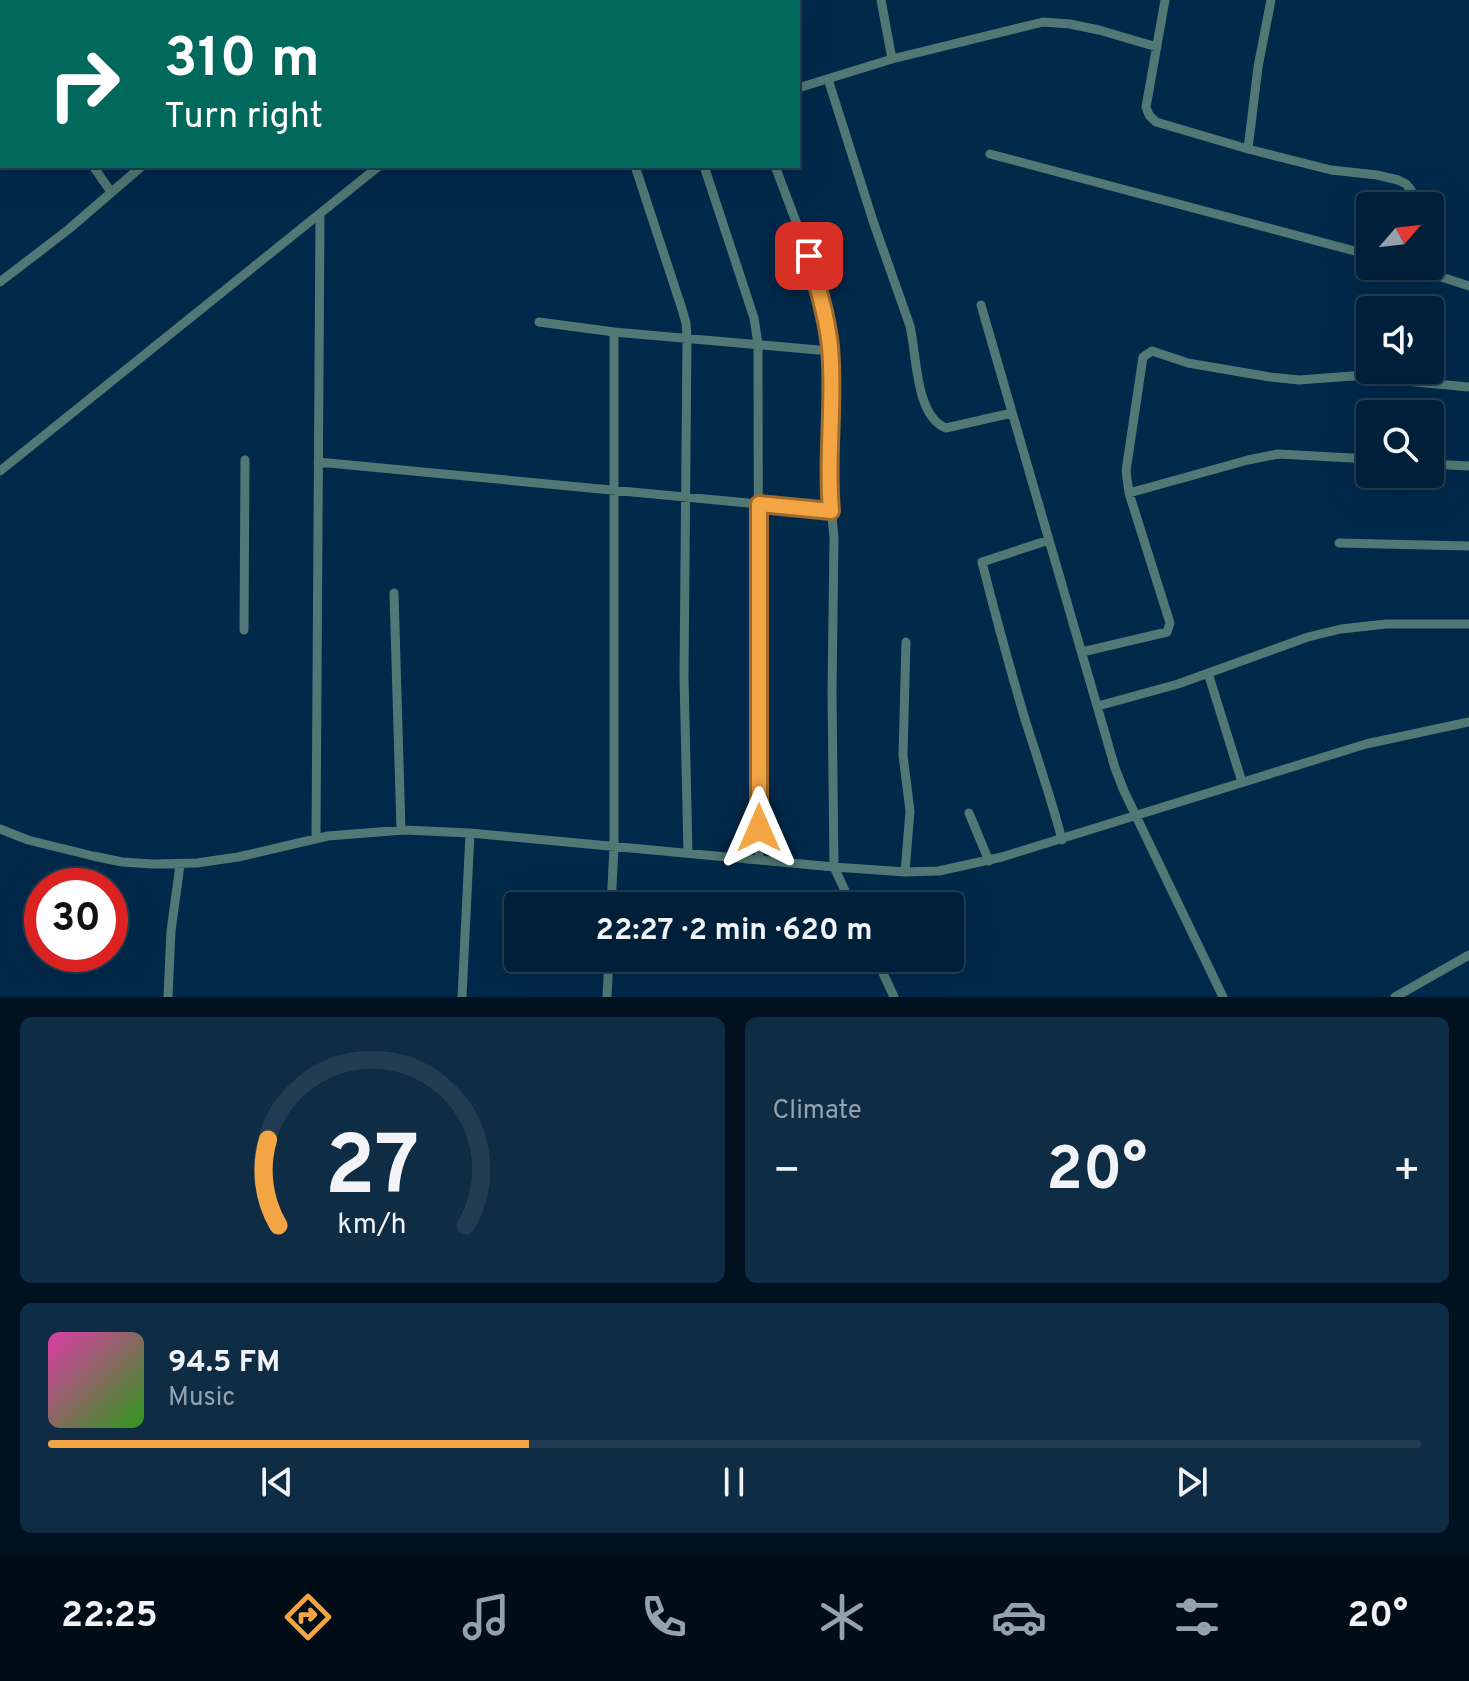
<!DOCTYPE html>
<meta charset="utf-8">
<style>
:root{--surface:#001f38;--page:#0e2c43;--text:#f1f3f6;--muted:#95a2ae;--line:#223d53;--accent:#f3a443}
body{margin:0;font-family:Overpass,sans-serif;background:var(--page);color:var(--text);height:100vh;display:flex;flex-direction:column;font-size:30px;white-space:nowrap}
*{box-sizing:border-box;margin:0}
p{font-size:26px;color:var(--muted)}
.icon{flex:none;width:44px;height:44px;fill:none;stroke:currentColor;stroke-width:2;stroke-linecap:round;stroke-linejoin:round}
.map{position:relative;height:997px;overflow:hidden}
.drawer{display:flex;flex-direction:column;gap:20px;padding:20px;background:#00111f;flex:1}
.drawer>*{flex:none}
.hud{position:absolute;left:0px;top:0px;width:800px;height:168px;box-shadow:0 8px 32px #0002,0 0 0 2px var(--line);background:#00695c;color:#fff;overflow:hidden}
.needle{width:52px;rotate:62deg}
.controls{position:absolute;left:1356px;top:192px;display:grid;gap:16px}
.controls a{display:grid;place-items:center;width:88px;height:88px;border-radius:8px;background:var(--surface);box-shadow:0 8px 32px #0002,0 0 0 2px var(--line);font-size:40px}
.speed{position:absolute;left:24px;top:868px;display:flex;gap:16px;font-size:40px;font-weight:700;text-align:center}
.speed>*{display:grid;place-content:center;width:104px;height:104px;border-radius:50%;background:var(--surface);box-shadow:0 8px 32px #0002,0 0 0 2px var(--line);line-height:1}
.speed .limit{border:12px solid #d22;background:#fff;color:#111}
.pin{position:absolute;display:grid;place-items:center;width:68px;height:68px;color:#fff;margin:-34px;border-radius:16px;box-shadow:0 4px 12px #0006}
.me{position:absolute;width:88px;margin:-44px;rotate:0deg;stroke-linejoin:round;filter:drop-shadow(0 0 6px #0008)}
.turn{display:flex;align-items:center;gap:28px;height:168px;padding:0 32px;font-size:36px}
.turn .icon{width:104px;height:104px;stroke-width:2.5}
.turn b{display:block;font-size:56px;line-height:68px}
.big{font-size:60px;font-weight:700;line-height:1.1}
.drawer .widget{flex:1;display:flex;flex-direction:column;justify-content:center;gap:12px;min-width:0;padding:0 28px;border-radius:12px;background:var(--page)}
.drawer .dial{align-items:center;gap:0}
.dial svg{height:208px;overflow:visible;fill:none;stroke:var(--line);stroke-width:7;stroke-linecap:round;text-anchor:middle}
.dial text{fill:var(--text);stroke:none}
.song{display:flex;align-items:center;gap:24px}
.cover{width:96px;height:96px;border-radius:12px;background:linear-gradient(135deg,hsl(320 70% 55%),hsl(110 70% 35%))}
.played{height:8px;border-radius:4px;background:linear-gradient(90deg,var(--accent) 35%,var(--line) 35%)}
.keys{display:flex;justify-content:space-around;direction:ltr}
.heat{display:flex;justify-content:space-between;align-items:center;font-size:44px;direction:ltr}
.drawer .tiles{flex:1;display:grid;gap:20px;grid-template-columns:1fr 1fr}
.widget:last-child{grid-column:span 2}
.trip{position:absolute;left:504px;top:892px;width:460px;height:80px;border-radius:8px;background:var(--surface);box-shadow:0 8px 32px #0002,0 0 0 2px var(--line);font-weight:700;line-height:80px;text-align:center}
.tabs{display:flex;height:128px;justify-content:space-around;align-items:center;background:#000c16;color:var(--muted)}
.tabs .icon{width:56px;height:56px}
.tabs .active{color:var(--accent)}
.tabs b{font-size:36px;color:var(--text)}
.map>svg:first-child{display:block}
</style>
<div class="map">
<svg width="1469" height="997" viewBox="0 0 1469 997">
<rect width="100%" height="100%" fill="#00294a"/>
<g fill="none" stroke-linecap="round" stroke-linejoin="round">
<!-- minor -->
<path stroke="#517874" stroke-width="9" d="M470,0L471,2
M649,0V2
M881,0L892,59
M1165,0L1146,107L1149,115L1156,122L1248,149L1331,170L1377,175L1398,180L1406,184L1411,190L1412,206
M572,2L578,0
M0,32L2,35
M828,79L873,221L910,326C917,355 915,416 946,428L1012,413
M798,88L892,59L1043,22L1070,24L1099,30L1157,47
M1248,149L1258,67L1271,0
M990,154L1370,255
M93,166L111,192
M635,166L681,306L686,323L687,338L684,677L688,853
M704,166L754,318L758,344L759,859
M775,166L809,256L826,317L830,351L829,485L834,538L832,692L834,867L852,906
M1407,266L1469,286
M0,282L69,229L142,166
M981,305L1115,768L1124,791L1223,997
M539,322L614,332L830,351
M318,462L831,511
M1430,464L1469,466
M0,471L379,166
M1129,493L1248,460L1278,454L1370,459
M1049,540L982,562C995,614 1009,665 1024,716C1037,758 1051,797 1062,840
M1339,543L1469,546
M394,593L401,830
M244,630L245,460
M1082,652L1167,632L1170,623L1129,493L1126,471L1143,357L1152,351L1188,363L1270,377L1299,380L1352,376L1469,387
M1208,673L1242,782
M1098,706L1178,684L1308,637L1341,629L1386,624H1469
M969,813L989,861
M0,829L28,840L93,856L122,862L153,864L197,863L238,857L328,836L404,830L470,833L834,867L905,872L939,871L1002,857L1366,744L1469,722
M316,839L320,214
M905,872L910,811L903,755L906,642
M611,906L614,847V332
M876,958L894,997
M168,997L171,931L180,865
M462,997L470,833
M607,997L609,958
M1395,997L1469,955"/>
</g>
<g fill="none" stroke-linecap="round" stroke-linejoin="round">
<defs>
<path id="route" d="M759,828V504L831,511C826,457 835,402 830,347C827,316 817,286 809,256"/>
</defs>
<!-- route casing -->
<use href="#route" stroke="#9e6b2c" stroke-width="20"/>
<!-- route -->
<use href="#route" stroke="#f3a443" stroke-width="14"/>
</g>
</svg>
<div class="controls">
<a><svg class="needle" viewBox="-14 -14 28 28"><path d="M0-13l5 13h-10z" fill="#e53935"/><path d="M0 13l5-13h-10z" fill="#95a2ae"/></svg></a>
<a><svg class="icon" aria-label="sound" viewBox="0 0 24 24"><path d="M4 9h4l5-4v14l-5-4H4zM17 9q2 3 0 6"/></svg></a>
<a><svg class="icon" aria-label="search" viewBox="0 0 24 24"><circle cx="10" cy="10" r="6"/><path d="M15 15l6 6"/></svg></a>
</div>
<div class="speed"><div class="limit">30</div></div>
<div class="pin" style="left:809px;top:256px;background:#d93025"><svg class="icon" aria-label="arrive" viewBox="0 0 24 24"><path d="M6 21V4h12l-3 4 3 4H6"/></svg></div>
<svg class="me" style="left:759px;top:828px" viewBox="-20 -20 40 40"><path d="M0-17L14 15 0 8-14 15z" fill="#f3a443" stroke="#fff" stroke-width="4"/></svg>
<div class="trip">22:27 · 2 min · 620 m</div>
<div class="hud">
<div class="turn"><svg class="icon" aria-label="right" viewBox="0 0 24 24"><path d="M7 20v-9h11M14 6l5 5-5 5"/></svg><div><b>310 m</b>Turn right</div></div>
</div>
</div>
<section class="drawer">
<div class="tiles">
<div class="widget dial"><svg viewBox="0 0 100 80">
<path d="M14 69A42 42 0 1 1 86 69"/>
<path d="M14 69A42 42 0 0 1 10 36" stroke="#f3a443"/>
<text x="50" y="56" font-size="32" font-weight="700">27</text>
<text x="50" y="72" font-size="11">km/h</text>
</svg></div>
<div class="widget"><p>Climate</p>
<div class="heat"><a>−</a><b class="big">20°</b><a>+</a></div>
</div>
<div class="widget">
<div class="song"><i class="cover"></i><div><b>94.5 FM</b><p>Music</p></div></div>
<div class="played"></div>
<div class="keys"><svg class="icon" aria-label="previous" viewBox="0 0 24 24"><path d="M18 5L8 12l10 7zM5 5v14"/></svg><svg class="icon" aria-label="pause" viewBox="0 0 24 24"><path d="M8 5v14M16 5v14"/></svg><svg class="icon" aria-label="next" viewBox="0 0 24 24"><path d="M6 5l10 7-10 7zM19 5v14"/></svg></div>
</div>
</div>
</section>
<nav class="tabs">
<b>22:25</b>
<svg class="icon active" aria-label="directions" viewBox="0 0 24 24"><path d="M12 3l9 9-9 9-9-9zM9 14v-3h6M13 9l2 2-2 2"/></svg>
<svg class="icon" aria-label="music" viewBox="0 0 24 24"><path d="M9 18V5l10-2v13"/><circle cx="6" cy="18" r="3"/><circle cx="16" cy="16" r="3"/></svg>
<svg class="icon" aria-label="phone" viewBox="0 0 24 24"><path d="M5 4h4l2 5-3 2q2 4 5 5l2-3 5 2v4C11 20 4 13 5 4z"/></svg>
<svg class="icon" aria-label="climate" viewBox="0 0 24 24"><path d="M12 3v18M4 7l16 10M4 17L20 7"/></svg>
<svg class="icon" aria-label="car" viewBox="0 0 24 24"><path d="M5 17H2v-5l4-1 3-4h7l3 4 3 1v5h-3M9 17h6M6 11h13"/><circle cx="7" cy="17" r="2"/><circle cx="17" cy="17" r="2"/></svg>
<svg class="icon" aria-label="filters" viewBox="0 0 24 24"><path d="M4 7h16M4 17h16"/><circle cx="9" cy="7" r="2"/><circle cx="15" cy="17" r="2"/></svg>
<b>20°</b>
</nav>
